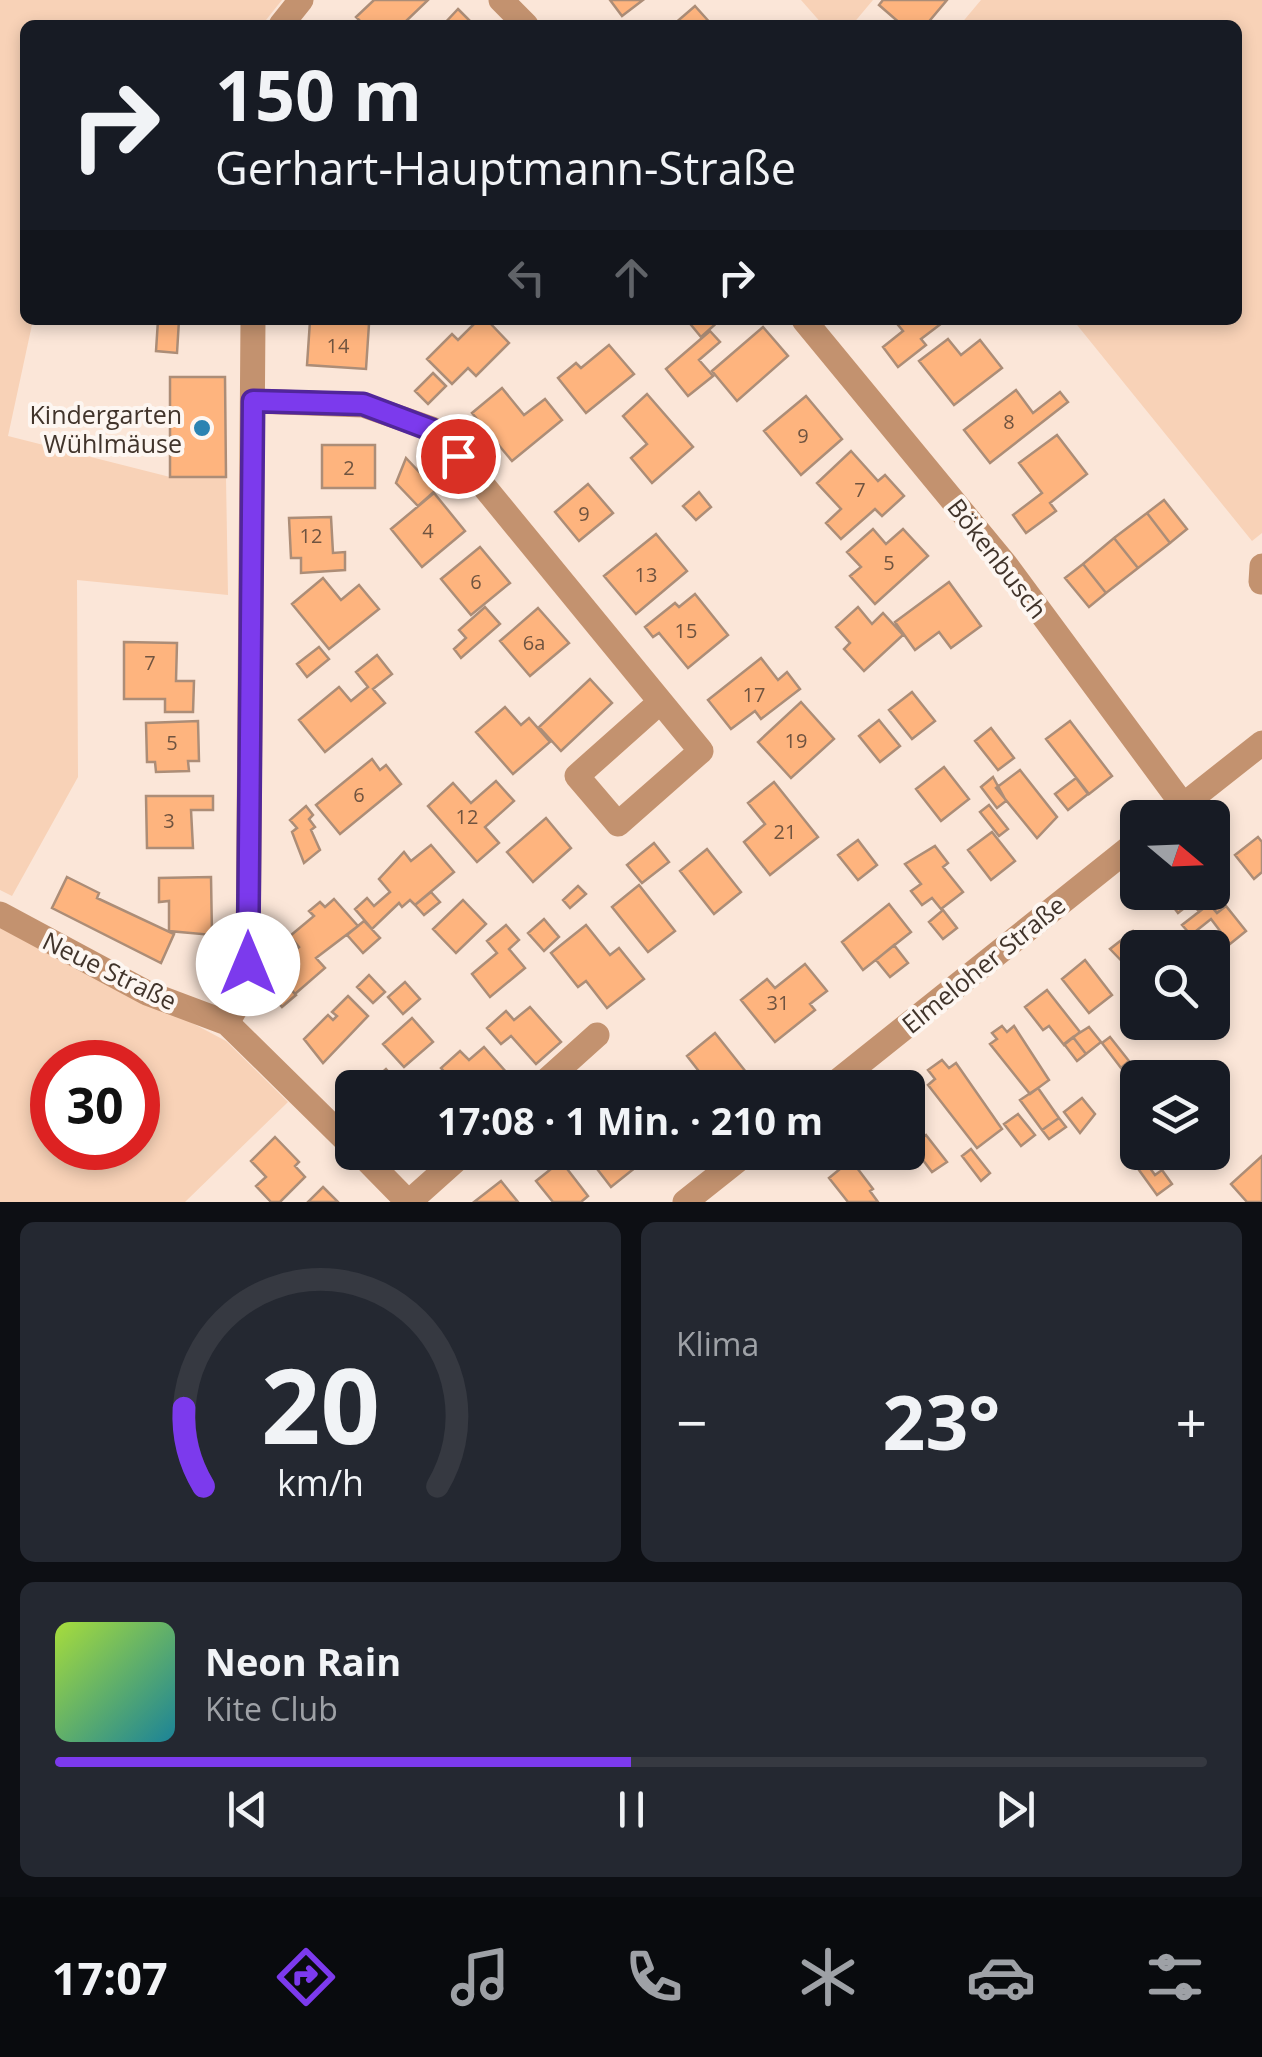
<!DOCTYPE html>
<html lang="de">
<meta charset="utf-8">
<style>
:root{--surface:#171b24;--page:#242831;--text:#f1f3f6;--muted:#9ea1a6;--line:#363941;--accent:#7c3aed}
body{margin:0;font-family:"Open Sans",sans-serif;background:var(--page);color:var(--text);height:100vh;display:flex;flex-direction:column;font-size:38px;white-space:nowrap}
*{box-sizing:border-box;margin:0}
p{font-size:32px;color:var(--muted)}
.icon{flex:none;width:55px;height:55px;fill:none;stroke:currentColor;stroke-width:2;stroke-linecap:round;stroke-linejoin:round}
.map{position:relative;height:1202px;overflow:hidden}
.panel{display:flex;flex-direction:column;gap:20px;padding:20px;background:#0d0f14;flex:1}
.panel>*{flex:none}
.hud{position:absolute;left:20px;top:20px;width:1222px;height:305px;border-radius:15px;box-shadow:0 5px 15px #0003;background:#171b24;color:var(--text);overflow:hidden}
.needle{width:65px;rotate:109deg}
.fabs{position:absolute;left:1120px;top:800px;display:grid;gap:20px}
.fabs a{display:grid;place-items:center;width:110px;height:110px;border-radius:15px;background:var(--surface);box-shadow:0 5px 15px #0003;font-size:50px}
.speed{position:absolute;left:30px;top:1040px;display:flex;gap:20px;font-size:50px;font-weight:700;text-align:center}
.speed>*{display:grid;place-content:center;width:130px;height:130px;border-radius:50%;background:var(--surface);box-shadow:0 5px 15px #0003;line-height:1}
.speed .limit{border:15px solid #d22;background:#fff;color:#111}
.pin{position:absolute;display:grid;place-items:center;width:85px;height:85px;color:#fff;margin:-42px;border:5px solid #fff;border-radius:50%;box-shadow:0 2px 10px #0007}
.me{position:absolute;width:110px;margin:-55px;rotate:0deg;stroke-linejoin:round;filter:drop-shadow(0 0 8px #0008)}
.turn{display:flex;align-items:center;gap:35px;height:210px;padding:0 30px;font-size:45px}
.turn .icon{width:130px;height:130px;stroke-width:2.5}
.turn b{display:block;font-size:70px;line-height:85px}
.lanes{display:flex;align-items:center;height:95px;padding:0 30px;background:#0003;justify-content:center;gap:50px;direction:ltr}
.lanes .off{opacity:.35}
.big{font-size:75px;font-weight:700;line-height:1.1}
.panel .card{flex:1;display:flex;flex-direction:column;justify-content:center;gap:15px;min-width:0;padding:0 35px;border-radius:15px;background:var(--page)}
.panel .dial{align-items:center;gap:0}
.dial svg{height:260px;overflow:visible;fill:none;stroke:var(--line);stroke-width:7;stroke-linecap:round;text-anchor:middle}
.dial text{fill:var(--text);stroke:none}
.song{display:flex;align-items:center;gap:30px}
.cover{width:120px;height:120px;border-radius:15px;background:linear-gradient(135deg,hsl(80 70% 55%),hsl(190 70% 35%))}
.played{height:10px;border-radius:5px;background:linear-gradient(90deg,var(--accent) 50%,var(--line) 50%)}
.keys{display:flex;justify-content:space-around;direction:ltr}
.heat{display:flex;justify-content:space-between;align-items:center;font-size:55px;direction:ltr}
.panel .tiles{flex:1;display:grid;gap:20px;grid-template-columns:1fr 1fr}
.card:last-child{grid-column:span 2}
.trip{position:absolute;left:335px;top:1070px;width:590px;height:100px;border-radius:15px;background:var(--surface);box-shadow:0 5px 15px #0003;font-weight:700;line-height:100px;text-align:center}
.tabs{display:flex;height:160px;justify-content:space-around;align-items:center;background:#090b0e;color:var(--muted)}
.tabs .icon{width:70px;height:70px}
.tabs .on{color:var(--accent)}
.tabs b{font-size:45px;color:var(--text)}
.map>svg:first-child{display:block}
</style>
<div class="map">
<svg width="1262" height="1202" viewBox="0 0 1262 1202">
<rect width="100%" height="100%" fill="#fbe6d8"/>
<!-- green -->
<path fill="#f8d2b7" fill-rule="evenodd" d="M0,0H282L262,25H25V320H33L8,436L170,477H226L228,595L77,580L78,777L12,896L0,890Z
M801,0H873L852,25H823Z
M981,0H1262V533L1252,541L1073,320H1238V25H960Z
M0,921L226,1041L288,1102L185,1202H0ZM52,1062H138V1148H52Z"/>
<!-- building -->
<path fill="#feb47e" stroke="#ac8d77" stroke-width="2.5" d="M374,0H428L402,25H364L356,17Z
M610,0H643L622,16Z
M883,0H947L926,25H902L879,5Z
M695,6L712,25H673Z
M458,9L474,25H443Z
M158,320H179L177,353L156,351Z
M478,320H487L509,343L476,376L468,368L452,384L427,359L452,334L458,340Z
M687,320H720L701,337Z
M894,320H946L921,339L926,345L898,367L883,347L903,331Z
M310,321L369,324L366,369L307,365Z
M763,327L788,356L737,401L712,371Z
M710,331L720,342L699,360L713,376L688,396L666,369Z
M948,339L961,355L980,340L1002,368L954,405L919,361Z
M609,345L634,374L586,413L558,378L576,363L581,368Z
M433,373L446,386L428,404L415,391Z
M170,377H225L226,477H170Z
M502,388L524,415L545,399L562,420L512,461L472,413Z
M1016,390L1033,413L1060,392L1068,402L990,463L964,430Z
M647,394L693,447L652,483L631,458L647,444L623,416Z
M806,396L842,439L801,475L764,431Z
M1057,435L1087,474L1050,503L1056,511L1026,533L1013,515L1042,493L1019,463Z
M322,445H375V488H322Z
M851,451L878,481L885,475L904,496L882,516L875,509L841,539L826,523L841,509L817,483Z
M406,458L436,490L418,506L396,483Z
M588,484L613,513L579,541L555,512Z
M699,492L711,507L696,520L683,506Z
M434,493L465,531L422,567L391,529Z
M1164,500L1187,529L1170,543L1147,513Z
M1147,513L1170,543L1138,568L1114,538Z
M331,517L333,553L345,552V570L301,573V558H291L289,518Z
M873,529L886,544L903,529L928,556L875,604L850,576L861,567L847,552Z
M656,534L687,571L636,614L604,576Z
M1114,538L1138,568L1106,593L1083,564Z
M480,547L510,583L471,615L441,579Z
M1083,564L1106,593L1089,607L1065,578Z
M323,578L341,600L359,585L379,609L329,649L292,604Z
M949,582L981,626L951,648L939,632L915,650L895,622Z
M695,594L728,635L688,668L659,633L653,637L645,627L675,603L679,607Z
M485,607L500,624L461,658L454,649L466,638L459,630Z
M858,607L872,624L883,613L903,635L864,671L844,649L850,643L836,627Z
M538,608L569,643L530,676L500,641Z
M124,642L177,643L176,681H194L193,712H165V699H124Z
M319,647L329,659L307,677L297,664Z
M377,655L392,674L373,689L385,703L325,752L299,720L339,687L351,701L368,687L356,672Z
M761,658L778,680L787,672L800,689L761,719L755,711L731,729L708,700Z
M590,679L612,703L561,751L539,727Z
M912,692L935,721L912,739L889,710Z
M801,702L834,739L791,778L758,742Z
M505,707L521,725L529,718L550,742L513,774L476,732Z
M879,720L900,746L880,762L859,736Z
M198,721L199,761H188L189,771L156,772L155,762H147L146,723Z
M1070,721L1112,776L1089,794L1046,739Z
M991,728L1014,758L998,770L975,741Z
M372,759L380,770L386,765L401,784L340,834L316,805Z
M944,767L969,799L941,821L916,789Z
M1020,770L1057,817L1037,838L996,788Z
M993,777L1006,801L997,808L981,787Z
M1076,778L1088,794L1068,810L1055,794Z
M496,781L514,801L485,827L499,843L477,862L428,806L453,783L471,803Z
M774,782L818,837L770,875L744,842L765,824L748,803Z
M146,796H213V810H191L193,848H147Z
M989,805L1008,829L999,836L980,812Z
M306,806L313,815L309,819L315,827L311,830L320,850L304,863L292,832L297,828L290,820Z
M546,818L571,848L533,882L507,852Z
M992,832L1015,861L991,880L968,850Z
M1258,837L1262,842V872L1254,879L1235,855Z
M858,840L877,865L858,880L838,855Z
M654,843L669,862L642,883L627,865Z
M431,845L454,872L415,905L410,900L402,907L399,903L372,929L355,909L367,898L374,906L390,892L379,879L404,852L411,861Z
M935,846L948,863L943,867L963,892L941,909L932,898L922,905L911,891L921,884L905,864Z
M707,849L741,892L714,914L680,871Z
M67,877L99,893L97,898L174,934L161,963L52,908Z
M211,877L212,935L169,931V901L159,902V878Z
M639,885L675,931L648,952L612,907Z
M578,886L586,894L570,908L563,900Z
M1212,888L1226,906L1217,913L1202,894L1212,892Z
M431,892L440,902L424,915L415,905Z
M1162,892H1201L1209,904L1199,912L1192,902L1178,913Z
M334,899L358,926L316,958L325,968L295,994L284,981L293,973L283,961L299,947L290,936L314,916L309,911L320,902L325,907Z
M463,900L486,924L456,953L433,929Z
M889,904L911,932L863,970L842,942Z
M1209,904L1217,913L1226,906L1246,931L1230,944L1211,919L1191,935L1182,925Z
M943,910L957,928L943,939L929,922Z
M544,919L559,937L544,951L528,933Z
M364,921L380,938L363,953L347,935Z
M506,925L519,940L509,949L525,968L490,997L472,974L497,953L487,941Z
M586,925L610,955L619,948L644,979L607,1008L586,981L578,987L551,953Z
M1133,931L1146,948H1138V978L1110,949Z
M894,945L908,963L890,977L876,960Z
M1085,960L1112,995L1089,1013L1062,979Z
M805,964L827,991L810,1004L815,1010L775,1042L741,1000L767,979L775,988Z
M369,975L385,992L373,1003L357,987Z
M284,981L296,995L282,1007L270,993Z
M405,982L420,999L403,1014L388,997Z
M1047,990L1080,1032L1064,1045L1049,1026L1043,1030L1025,1007Z
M348,996L368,1016L323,1063L304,1039L328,1015L333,1020L337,1016L332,1012Z
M530,1007L561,1042L536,1064L511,1036L501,1044L487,1028L506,1011L514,1020Z
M412,1018L433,1042L404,1067L383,1044Z
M1002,1026L1007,1032L1014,1026L1049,1080L1030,1094L990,1044L997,1039L992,1033Z
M1089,1027L1101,1042L1086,1054L1073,1037Z
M715,1033L750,1077L737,1088H712L687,1056Z
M1073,1037L1086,1054L1077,1061L1064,1044Z
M1110,1037L1129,1061L1121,1068L1102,1043Z
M484,1047L515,1082L509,1088H475L465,1076L456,1085L441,1068L460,1051L469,1060Z
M942,1060L949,1068L956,1063L1002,1129L977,1148L928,1085L935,1079L928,1070Z
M386,1069L402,1087L368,1085Z
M1038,1088L1059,1118L1042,1130L1020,1100Z
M1082,1098L1095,1114L1080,1133L1064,1112Z
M1018,1114L1035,1135L1021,1146L1004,1124Z
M1059,1118L1066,1127L1049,1139L1042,1130Z
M908,1127L922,1146L901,1162L894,1152H908Z
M926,1135L947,1162L932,1172L916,1151L922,1146L918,1141Z
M275,1137L299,1162L295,1166L305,1177L280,1202H271L256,1186L266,1177L251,1161Z
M971,1149L990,1173L981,1181L962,1156Z
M584,1152H633L641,1163L611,1187Z
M1147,1152H1181L1160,1169Z
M1139,1153L1155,1175L1162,1170L1172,1184L1157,1195L1131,1159Z
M1262,1156V1202H1247L1231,1184Z
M851,1160L873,1189L870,1191L878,1202H848L829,1178Z
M561,1161L588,1196L581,1202H553L536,1181Z
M501,1181L518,1202H474Z
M323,1187L338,1202H308Z"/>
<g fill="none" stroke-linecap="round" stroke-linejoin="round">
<!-- minor -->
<path stroke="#c3926f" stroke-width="25" d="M501,0L526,25
M281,25L301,0
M804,320L1005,564L1183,805
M253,401L363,405L432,429L459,456L701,751L618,824L577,776L659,703
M1261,582L1262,566
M1167,818L1262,743
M0,914L147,993L227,1023L352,1146
M227,1023L238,1004L248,964L253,320
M538,1088L597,1035
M829,1088L1138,841
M359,1152L408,1202
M409,1202L465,1152
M685,1202L748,1152"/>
</g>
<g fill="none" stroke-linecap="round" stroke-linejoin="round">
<defs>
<path id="route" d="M248,964L253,401L363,404L432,430L458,456"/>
</defs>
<!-- route casing -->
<use href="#route" stroke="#51269a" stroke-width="25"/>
<!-- route -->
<use href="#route" stroke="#7c3aed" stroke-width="18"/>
</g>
<!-- markers -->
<circle fill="#2b83b2" stroke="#fdf6f1" stroke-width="4" cx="202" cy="428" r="10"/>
<g text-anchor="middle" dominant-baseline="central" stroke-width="8" stroke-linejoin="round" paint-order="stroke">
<!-- number labels -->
<g font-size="20" fill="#705440">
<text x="338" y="345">14</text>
<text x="1009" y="421">8</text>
<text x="803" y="435">9</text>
<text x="349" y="467">2</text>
<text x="860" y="489">7</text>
<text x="584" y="513">9</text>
<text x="428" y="530">4</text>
<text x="311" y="535">12</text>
<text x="889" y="562">5</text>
<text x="646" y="574">13</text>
<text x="476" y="581">6</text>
<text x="686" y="630">15</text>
<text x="534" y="642">6a</text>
<text x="150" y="662">7</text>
<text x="754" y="694">17</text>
<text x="796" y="740">19</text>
<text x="172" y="742">5</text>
<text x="359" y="794">6</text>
<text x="467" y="816">12</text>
<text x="169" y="820">3</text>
<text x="785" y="831">21</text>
<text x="778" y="1002">31</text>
</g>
<!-- poi labels -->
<g font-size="25" fill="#41342b" stroke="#fdf6f1" text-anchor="end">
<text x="182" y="414">Kindergarten<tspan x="182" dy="29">Wühlmäuse</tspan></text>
</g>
<!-- street labels -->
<g font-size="25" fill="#41342b" stroke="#fdf6f1">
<text transform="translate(998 558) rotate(52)">Bökenbusch</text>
<text transform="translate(983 964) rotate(-39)">Elmeloher Straße</text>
<text transform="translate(110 970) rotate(26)">Neue Straße</text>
</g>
</g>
</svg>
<div class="fabs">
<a><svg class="needle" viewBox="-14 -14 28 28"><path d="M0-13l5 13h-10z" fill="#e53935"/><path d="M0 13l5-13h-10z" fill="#9ea1a6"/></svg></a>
<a><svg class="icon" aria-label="search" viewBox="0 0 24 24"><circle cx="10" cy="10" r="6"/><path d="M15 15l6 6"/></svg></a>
<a><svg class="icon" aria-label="layers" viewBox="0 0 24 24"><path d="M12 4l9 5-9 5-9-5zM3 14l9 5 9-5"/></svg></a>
</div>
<div class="speed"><div class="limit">30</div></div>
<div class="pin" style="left:458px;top:456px;background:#d93025"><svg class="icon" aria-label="arrive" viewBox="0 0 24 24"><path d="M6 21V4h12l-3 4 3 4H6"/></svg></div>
<svg class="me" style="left:248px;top:964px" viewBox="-20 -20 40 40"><circle r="19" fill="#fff"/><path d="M0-13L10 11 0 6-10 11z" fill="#7c3aed"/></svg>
<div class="trip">17:08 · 1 Min. · 210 m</div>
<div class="hud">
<div class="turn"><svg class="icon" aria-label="right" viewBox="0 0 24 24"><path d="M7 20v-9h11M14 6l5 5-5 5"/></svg><div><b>150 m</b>Gerhart-Hauptmann-Straße</div></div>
<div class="lanes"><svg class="icon off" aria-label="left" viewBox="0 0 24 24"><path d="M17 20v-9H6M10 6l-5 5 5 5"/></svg><svg class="icon off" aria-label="ahead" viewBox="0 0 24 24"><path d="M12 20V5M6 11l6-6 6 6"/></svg><svg class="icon" aria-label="right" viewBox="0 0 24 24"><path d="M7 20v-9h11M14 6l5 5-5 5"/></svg></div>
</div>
</div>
<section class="panel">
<div class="tiles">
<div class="card dial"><svg viewBox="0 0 100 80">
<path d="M14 69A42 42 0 1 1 86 69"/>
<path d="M14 69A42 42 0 0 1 8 45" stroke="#7c3aed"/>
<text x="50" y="56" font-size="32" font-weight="700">20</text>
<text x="50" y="72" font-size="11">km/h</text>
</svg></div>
<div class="card"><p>Klima</p>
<div class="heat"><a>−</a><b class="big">23°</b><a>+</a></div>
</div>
<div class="card">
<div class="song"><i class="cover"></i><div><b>Neon Rain</b><p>Kite Club</p></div></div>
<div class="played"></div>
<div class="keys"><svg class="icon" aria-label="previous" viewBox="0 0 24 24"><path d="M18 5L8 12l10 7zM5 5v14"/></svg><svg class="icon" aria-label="pause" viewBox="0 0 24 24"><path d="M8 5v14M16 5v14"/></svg><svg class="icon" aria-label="next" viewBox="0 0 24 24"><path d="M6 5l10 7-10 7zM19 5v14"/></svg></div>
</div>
</div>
</section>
<nav class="tabs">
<b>17:07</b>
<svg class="icon on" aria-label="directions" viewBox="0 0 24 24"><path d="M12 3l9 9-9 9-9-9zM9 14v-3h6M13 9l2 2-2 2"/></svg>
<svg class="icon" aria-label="music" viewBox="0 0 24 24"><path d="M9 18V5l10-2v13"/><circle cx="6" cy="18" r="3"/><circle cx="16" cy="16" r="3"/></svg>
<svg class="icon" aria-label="phone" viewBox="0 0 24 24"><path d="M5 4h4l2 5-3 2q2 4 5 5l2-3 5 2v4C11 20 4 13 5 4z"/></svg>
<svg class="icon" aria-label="climate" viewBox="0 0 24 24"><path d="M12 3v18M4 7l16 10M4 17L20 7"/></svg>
<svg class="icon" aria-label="car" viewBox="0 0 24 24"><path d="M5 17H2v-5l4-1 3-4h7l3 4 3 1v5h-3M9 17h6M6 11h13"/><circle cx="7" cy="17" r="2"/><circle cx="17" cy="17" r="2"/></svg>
<svg class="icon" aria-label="filters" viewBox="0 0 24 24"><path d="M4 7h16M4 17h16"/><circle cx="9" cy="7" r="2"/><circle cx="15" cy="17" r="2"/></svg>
</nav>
